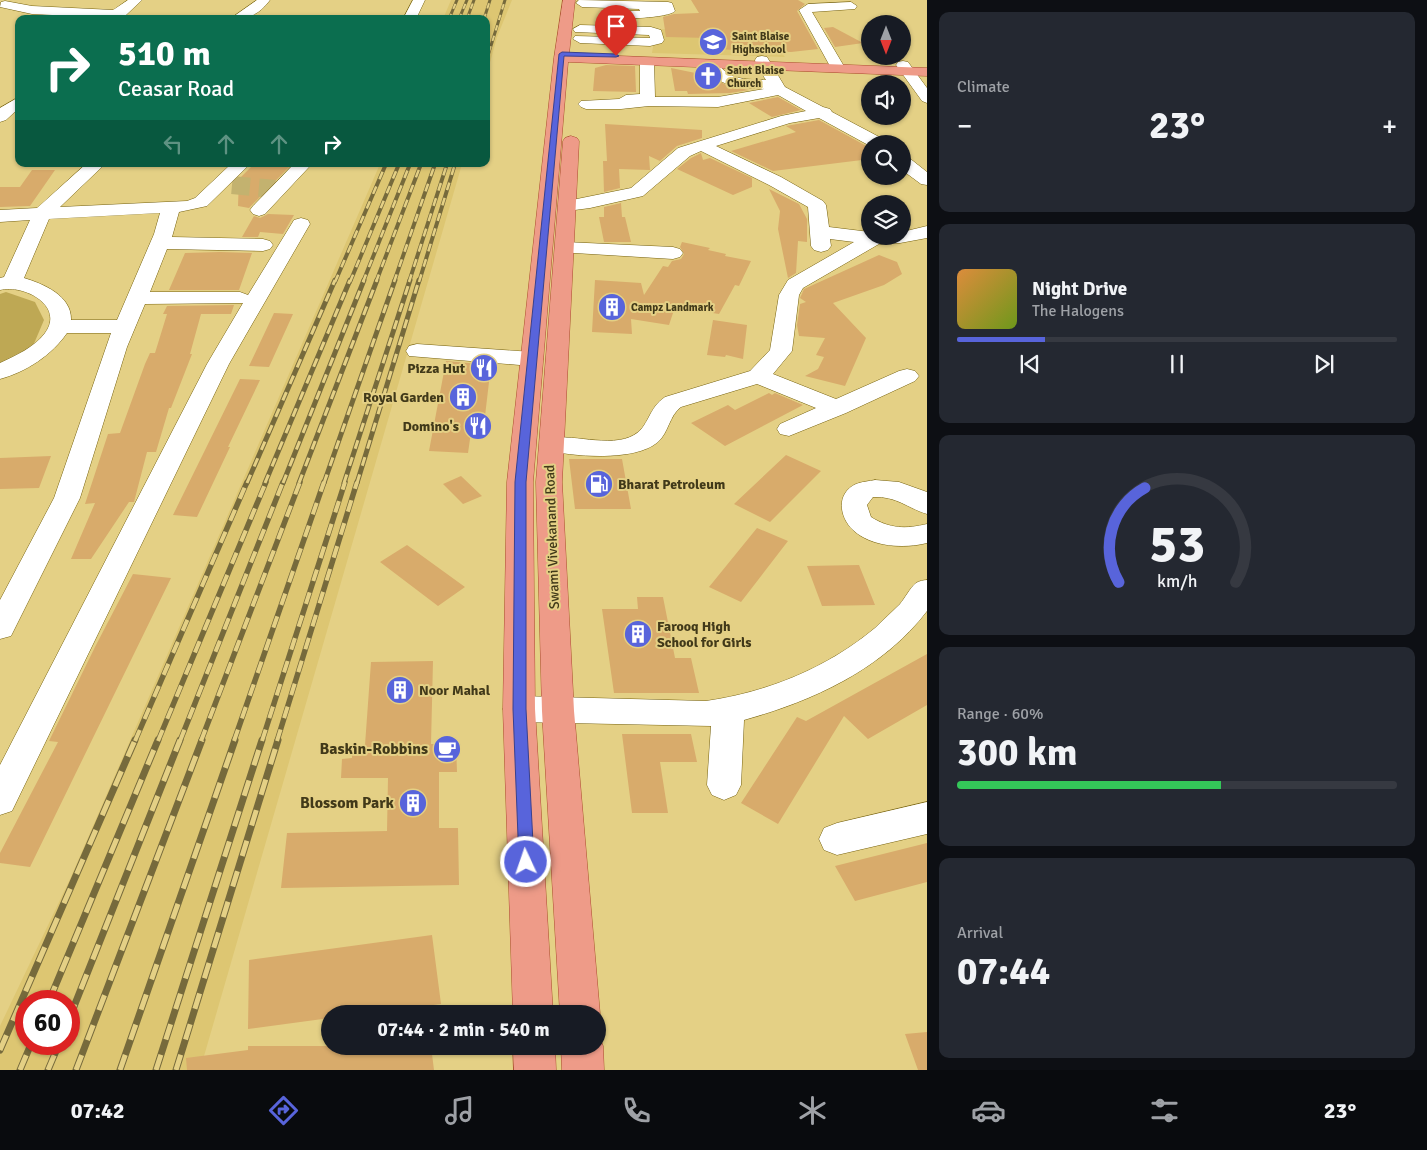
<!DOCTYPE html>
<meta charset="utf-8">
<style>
:root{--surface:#171b24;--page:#242831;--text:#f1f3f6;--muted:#9ea1a6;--line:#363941;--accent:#5864db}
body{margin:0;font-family:Signika,sans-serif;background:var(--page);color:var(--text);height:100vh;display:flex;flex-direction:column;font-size:19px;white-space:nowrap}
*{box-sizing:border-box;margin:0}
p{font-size:16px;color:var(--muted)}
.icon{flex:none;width:28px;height:28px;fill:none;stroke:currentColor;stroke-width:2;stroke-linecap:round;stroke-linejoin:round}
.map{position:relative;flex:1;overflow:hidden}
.panel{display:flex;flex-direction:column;gap:12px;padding:12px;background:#0d0f14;width:500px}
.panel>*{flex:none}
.banner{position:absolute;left:15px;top:15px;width:475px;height:152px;border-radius:10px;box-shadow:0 1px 4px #0004;background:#0b6e4f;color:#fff;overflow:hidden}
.needle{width:32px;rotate:180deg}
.tools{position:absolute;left:861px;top:15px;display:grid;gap:10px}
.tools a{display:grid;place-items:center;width:50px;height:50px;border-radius:50%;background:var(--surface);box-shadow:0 1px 4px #0004;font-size:25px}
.speed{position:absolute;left:15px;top:990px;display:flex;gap:10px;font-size:25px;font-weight:700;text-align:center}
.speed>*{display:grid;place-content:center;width:65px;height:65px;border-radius:50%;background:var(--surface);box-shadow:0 1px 4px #0004;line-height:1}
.speed .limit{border:8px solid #d22;background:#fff;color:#111}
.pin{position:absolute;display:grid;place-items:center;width:42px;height:42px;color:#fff;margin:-51px -21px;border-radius:50% 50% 50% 0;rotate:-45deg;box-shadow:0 0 5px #0007}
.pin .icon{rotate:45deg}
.me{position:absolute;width:55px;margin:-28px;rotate:357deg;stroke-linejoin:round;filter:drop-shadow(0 0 4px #0008)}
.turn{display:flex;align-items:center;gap:18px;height:105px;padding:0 20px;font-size:22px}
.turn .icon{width:65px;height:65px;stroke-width:2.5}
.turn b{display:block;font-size:35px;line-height:42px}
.lanes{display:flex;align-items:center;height:48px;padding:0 20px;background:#0003;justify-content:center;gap:25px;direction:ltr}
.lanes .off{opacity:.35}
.big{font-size:38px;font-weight:800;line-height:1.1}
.panel .widget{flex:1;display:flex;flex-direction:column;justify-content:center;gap:8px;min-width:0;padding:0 18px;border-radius:10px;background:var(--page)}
.panel .dial{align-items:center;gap:0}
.dial svg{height:130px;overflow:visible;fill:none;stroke:var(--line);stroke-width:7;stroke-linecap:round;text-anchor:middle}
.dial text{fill:var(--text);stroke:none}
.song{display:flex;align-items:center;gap:15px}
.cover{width:60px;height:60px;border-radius:8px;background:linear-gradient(135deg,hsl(30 70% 55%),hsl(80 70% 35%))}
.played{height:5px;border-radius:2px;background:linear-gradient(90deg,var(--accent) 20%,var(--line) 20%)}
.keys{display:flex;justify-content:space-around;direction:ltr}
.heat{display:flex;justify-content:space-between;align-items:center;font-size:28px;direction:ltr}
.charge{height:8px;border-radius:4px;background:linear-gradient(90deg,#34c759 60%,var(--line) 0)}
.trip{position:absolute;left:321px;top:1005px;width:285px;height:50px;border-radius:25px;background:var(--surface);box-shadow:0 1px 4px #0004;font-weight:800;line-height:50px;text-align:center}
.tabs{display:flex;height:80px;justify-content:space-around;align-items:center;background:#090b0e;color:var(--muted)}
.tabs .icon{width:35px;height:35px}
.tabs .selected{color:var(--accent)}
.tabs b{font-size:22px;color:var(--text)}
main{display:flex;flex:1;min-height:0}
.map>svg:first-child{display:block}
</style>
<main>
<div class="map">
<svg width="927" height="1070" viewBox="0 0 927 1070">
<rect width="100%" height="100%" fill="#e4d085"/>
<!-- built -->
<path fill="#ddc672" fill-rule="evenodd" d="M451,0H512L497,37L486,77V19H443Z
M656,29L763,32L785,57L652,53Z
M380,164H462L200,1070H0V1026L70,879ZM26,1001H69V1044H26Z"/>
<!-- green -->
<path fill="#bea854" d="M6,292L35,302L44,320L33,346L0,366V294Z"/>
<!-- building -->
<path fill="#d8ab6b" d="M691,0H798L805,4L797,11L818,49L791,52L712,49L710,38L666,37L663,17L674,14L699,13Z
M601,10H605L603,15L606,19L635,20V25L600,24Z
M833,27L863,43L835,47L824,28Z
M606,65L635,66L636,92L593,91L595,68Z
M671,68L710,76L728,86L749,90L730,93L688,94L687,91H675Z
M778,97L801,110L772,117L749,103Z
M819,120L870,148V159L773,171L731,151L796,132L786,126Z
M605,124L702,130V138L677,146L660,161L649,156L650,170L619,169L620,188L604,192L603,161H607Z
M701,153L703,160L710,158L752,178V187L733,195L677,169L691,158Z
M254,164L290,166L249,208L238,206L239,179Z
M32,170H55L30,206L0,207V187H20Z
M769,189L799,204L807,219V242L798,241L796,273L788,278L778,229L780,211Z
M621,203L622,217H625L631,242H604L599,217H604V207Z
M268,214L294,215L283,234L260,232L258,237H242L254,216L260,218Z
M682,242L710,248L708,250L726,254L725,256L751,261L739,286L735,285L719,314L675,307L669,325L631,319L632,334L592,332L595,280L641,283L644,295L663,266L668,267L672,261L681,259L684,254L680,247Z
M185,253L220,252L252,253L239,290H169Z
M879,255L897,262L902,274L884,285L833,303L866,338L845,386L805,376L818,369L824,357L816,355L825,338L799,336L797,325L800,304L806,302L800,298L804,289Z
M234,305L231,314H201L190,354H192L171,408H169L156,452H147L134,502H129L91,559H71L95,503L85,504L108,434L120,433L145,364L150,353H155L167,314H163L167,306Z
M274,313L293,314L269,367L249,366Z
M713,320L747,325L743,359L726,355L725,357L707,355Z
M446,361L491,365L483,433L471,432L468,453L429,451Z
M240,379L260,380L228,447H230L197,517L173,515Z
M769,393L772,395L775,393L803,405L725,446L691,423L728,405L735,410Z
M786,455L821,471L770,522L734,504Z
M51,456L39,488L0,489V458Z
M569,459H622L631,509H575Z
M461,476L482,496L463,504L443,484Z
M757,528L788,541L741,602L709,587Z
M407,545L465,587L438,606L380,562Z
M859,565L875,605L822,606L807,566Z
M133,574L171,578L30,867L0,863V853L58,742L49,741L95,647Z
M637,597H663L675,658H691L699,693H614L602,609H638Z
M927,654V705L868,739L844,716L778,824L741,803L797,717L806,721Z
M433,661L431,744H456L457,772H439V828H458L459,885L281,888L287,833L387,831L388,778H341L342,759L352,758V746L365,745L371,662Z
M622,734H691L697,762H660L668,813H632Z
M927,843V882L855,901L835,866Z
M432,935L441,1004L366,1014H330V1018L248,1029L249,960Z
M927,1032V1070H918L905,1034Z
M248,1046H431L434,1070H187L186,1058L248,1050Z"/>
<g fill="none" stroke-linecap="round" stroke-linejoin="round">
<!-- minor-tunnel -->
<path stroke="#c3b26f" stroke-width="18" stroke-dasharray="18 9" stroke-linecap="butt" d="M232,185L275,189"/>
<defs>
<path id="minor" d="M128,0H142L125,16L113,18L32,14L0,7L1,2L5,1L32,6L113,10Z
M257,0H270C259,15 248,19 230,19Z
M413,0H425L416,19H403Z
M579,0L668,2L672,3L675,11C669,18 618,20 606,17L605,14L606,11H640L639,9L582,7L576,3Z
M851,2L857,6L855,9L812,12L845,68L843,71H833L831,68L799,10L808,4Z
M580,25L651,27L661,30L664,40L662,43L650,46L580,43L573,39L575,36L650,38L649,35L575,32L573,29Z
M762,56L767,57L785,87L823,107L830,109L832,112L885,140L887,144H870V146L819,118L790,123L716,146L781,177L823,201L826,205L829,227L870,232V236H902V232L927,226V238L900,243L879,244L803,288L799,295L792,351L773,374L836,399L899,371L907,369L915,371L919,376L915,381L846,413L789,436L780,434L777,429L780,424L816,408L757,384L681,407C669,416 669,432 658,442C635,462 571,457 543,449L540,444L543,439C570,432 610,449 634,435C649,427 648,408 665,397L750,371L770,350L779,295L788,280L854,242L830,239L831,246L828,250L821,252L814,250L811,246L808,207L769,185L701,151L690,156L643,196L590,208L567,211L561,210L558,206L561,202L567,201L631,188L678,148L781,116L806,111L778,95L718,107L649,106L621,109H586L581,107L578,104L581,101L619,99L626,95L640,94V61L642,58H652L654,61L655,97H718L764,89C740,87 714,87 703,63L705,60H715C729,81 743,79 766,80L756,65L755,60L757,57Z
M903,61L908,62L927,88V103L922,101L896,65L898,62Z
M19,97V108L6,120L0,122V108Z
M902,156L908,157L927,172V185L921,184L902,170Z
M86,164H105L60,207L187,201L195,198L231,164H250L207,206L179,212L172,237L263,239L270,241L273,245L270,249L263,251L167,249L150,292H240L248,295L294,220L301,218L308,220L310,224L229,364L12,811L0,815V765L207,364L243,303L145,304L127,347L80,498L11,636L0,639V600L54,498L111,333H67C52,355 26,372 0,379V363C15,356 35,347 45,333C65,306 24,284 0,290V278L4,277L30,220L0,222V210L37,208ZM160,213L154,234L117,320H71C72,296 44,284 24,278L49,219Z
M294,164H308L310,166L265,214L259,216L253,214L250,210L253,206Z
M565,242L673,247L680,249L683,253L680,257L673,259L558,252L555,248L558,244Z
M417,344L532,352L540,354L543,359L540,364L532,366L409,356L406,351L409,346Z
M875,480L899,482L927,492V514C907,508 897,496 873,497L867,505L871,517C890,529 906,529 927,524V543C904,549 871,547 853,530C839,517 836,493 856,484C861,482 869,481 875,480Z
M927,580V611C883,669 813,701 744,720L741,785L736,795L724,800L712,795L707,785L711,726L519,722L508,718L503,709L508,700L519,696L706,701C768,692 827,668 875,628C883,620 892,612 900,604C905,598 910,588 916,583C919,581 924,580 927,580Z
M927,802V834L837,855L824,850L819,839L824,828L837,823Z"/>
<path id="major" d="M563,0H575L569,54L927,68V76L568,62L533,482L535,709L553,1014H513L503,709L507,482L554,58Z
M571,136L577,138L579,141L562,482L574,711L600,1014L598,1021V1014H560L542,711L536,482L563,141L565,138Z
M598,1033L603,1046L604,1070H562L561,1046H598Z
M513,1046H555L556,1070H514Z"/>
</defs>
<!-- minor casing -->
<use href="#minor" stroke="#76620f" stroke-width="1"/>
<!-- major casing -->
<use href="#major" stroke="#aa4d2d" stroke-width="1"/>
<!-- minor -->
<use href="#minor" fill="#fff" fill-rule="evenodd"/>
<!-- major -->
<use href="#major" fill="#ee9b88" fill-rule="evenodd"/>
<defs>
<path id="rail-far4" d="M449,19L457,0
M459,19L467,0
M467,19L474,0
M484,19L490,0
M486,62L505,0"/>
<path id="rail-far3" d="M335,282L386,164
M350,282L399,164
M363,282L410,164
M376,282L421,164
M394,282L435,164
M409,282L447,164
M419,282L455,164"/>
<path id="rail-far2" d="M247,483L335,280
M265,483L350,280
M283,483L364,280
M299,483L377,280
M324,483L395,280
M344,483L410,280
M357,483L419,280"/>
<path id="rail-far1" d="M135,741L247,482
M158,741L266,482
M180,741L283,482
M201,741L300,482
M234,741L324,482
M262,741L345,482
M277,741L357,482"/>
<path id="rail" d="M49,1001L158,740
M69,1019L180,740
M0,1050L135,740
M20,1070L31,1044
M48,1070L59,1044
M76,1070L202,740
M120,1070L235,740
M156,1070L262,740
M176,1070L278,740"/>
</defs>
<!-- rail-far4 casing -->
<use href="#rail-far4" stroke="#766a3c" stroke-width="3"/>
<!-- rail-far3 casing -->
<use href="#rail-far3" stroke="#766a3c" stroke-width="4"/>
<!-- rail-far2 casing -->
<use href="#rail-far2" stroke="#766a3c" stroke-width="5"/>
<!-- rail-far1 casing -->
<use href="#rail-far1" stroke="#766a3c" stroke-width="5.5"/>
<!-- rail casing -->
<use href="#rail" stroke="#766a3c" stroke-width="7"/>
<!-- rail-far4 -->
<use href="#rail-far4" stroke="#e4d085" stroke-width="2" stroke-dasharray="5.5" stroke-linecap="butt"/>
<!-- rail-far3 -->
<use href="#rail-far3" stroke="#e4d085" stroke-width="2.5" stroke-dasharray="8" stroke-linecap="butt"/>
<!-- rail-far2 -->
<use href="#rail-far2" stroke="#e4d085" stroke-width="3" stroke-dasharray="9" stroke-linecap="butt"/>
<!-- rail-far1 -->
<use href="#rail-far1" stroke="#e4d085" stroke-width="4" stroke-dasharray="12" stroke-linecap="butt"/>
<!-- rail -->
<use href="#rail" stroke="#e4d085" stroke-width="5" stroke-dasharray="16" stroke-linecap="butt"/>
</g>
<!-- route -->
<path fill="#5864db" stroke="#39418e" d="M562,52L616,54L619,56L616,57L564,56L526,482V709L534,862L531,866L526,868L521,866L519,862L513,709L515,482L559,54Z"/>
<!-- icons -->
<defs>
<symbol id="school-disc" viewBox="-11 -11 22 22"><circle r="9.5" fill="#5864db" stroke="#e4d085"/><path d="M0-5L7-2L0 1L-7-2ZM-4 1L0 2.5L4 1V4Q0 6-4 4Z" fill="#fff"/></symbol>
<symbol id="church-disc" viewBox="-11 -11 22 22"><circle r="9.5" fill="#5864db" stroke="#e4d085"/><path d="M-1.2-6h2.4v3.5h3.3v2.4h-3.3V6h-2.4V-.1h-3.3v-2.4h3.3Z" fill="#fff"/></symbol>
<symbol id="building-disc" viewBox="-11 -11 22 22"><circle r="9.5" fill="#5864db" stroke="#e4d085"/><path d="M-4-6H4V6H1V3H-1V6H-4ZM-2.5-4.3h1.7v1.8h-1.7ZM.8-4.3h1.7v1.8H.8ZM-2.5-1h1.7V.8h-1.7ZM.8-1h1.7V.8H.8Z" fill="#fff"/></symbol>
<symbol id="restaurant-disc" viewBox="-11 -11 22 22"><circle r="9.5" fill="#5864db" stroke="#e4d085"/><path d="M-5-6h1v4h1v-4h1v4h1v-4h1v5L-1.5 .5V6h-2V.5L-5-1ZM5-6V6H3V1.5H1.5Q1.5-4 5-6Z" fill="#fff"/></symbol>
<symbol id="fuel-disc" viewBox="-11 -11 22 22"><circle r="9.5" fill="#5864db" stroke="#e4d085"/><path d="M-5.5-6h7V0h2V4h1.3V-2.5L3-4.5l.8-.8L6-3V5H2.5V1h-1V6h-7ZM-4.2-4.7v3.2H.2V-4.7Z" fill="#fff"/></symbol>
<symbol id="cafe-disc" viewBox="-11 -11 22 22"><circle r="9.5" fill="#5864db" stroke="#e4d085"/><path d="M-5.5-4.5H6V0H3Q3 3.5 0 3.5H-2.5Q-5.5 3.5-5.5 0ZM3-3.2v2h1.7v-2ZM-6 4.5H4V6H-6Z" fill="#fff"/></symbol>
</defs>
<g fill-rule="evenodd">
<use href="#school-disc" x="697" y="26" width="32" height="32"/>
<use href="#church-disc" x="692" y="60" width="32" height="32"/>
<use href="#building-disc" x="596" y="291" width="32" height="32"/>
<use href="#restaurant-disc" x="468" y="352" width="32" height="32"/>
<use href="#building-disc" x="447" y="381" width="32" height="32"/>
<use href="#restaurant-disc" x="462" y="410" width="32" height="32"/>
<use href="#fuel-disc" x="583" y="468" width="32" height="32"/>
<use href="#building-disc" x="622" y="618" width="32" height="32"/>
<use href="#building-disc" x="384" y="674" width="32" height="32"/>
<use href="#cafe-disc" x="431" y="733" width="32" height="32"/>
<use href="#building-disc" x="397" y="787" width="32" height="32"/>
</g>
<g text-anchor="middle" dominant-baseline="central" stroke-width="4" stroke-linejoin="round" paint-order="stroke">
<!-- far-poi labels -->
<g font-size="11" font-weight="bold" fill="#413919" stroke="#e4d085" text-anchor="start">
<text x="732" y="36">Saint Blaise<tspan x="732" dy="13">Highschool</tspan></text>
<text x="727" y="70">Saint Blaise<tspan x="727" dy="13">Church</tspan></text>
<text x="631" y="307">Campz Landmark</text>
</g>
<!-- poi labels -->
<g font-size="14" font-weight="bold" fill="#413919" stroke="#e4d085" text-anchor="end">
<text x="465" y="368">Pizza Hut</text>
<text x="444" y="397">Royal Garden</text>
<text x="459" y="426">Domino's</text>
<text x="618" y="484" text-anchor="start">Bharat Petroleum</text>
<text x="657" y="626" text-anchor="start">Farooq High<tspan x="657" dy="16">School for Girls</tspan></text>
<text x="419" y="690" text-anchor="start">Noor Mahal</text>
</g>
<!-- street labels -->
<g font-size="14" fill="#413919" stroke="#e4d085">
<text transform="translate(552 537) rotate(-92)">Swami Vivekanand Road</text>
</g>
<!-- near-poi labels -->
<g font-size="16" font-weight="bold" fill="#413919" stroke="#e4d085" text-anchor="end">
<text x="428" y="749">Baskin-Robbins</text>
<text x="394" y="803">Blossom Park</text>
</g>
</g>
</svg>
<div class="tools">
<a><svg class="needle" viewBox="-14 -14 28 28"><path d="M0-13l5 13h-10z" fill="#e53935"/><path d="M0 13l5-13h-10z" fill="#9ea1a6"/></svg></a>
<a><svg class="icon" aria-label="sound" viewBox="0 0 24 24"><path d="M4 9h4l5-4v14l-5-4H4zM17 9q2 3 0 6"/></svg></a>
<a><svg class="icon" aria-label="search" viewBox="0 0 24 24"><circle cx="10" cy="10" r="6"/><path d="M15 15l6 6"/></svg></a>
<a><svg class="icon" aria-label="layers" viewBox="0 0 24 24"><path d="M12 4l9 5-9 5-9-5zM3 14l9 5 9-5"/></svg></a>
</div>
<div class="speed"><div class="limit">60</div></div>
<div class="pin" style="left:616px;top:56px;background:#d93025"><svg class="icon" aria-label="arrive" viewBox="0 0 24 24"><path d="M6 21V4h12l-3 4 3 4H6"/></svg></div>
<svg class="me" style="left:526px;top:862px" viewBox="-20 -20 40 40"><circle r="17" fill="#5864db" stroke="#fff" stroke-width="3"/><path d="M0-11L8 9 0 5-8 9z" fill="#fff"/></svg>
<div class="trip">07:44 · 2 min · 540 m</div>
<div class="banner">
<div class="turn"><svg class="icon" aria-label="right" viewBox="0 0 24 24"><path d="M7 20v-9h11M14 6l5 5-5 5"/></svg><div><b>510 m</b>Ceasar Road</div></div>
<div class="lanes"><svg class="icon off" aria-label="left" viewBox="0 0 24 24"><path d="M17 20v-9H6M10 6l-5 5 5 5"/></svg><svg class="icon off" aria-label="ahead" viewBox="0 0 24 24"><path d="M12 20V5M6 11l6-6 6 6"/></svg><svg class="icon off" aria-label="ahead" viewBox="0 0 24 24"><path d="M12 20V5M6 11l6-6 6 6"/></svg><svg class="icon" aria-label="right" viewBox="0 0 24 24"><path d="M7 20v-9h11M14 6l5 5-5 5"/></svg></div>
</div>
</div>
<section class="panel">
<div class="widget"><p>Climate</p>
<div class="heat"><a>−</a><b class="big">23°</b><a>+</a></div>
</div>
<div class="widget">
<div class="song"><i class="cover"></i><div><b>Night Drive</b><p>The Halogens</p></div></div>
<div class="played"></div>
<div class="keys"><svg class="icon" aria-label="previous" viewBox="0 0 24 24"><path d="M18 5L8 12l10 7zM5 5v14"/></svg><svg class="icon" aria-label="pause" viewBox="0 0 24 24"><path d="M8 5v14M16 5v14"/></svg><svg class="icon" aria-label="next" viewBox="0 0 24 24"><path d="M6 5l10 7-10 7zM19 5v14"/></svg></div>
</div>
<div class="widget dial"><svg viewBox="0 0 100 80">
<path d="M14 69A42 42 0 1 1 86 69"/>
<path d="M14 69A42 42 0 0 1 30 11" stroke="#5864db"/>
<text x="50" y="56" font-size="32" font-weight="700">53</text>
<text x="50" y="72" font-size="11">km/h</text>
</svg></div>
<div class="widget"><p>Range · 60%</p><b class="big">300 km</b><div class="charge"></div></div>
<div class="widget"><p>Arrival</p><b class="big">07:44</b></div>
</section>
</main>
<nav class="tabs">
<b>07:42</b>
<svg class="icon selected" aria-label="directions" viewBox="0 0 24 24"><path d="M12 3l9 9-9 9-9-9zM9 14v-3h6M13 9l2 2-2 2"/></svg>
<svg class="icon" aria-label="music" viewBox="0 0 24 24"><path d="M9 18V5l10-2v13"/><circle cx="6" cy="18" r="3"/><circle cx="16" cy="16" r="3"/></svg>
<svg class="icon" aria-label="phone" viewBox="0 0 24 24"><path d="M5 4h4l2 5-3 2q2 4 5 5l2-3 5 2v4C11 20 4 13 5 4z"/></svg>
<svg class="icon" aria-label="climate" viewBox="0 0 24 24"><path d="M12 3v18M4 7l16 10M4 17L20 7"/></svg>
<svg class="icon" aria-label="car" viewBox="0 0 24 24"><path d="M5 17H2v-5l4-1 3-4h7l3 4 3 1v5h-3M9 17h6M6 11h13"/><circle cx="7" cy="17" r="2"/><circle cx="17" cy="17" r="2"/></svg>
<svg class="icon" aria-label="filters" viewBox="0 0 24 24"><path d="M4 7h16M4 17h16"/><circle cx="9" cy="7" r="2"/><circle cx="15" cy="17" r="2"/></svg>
<b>23°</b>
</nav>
